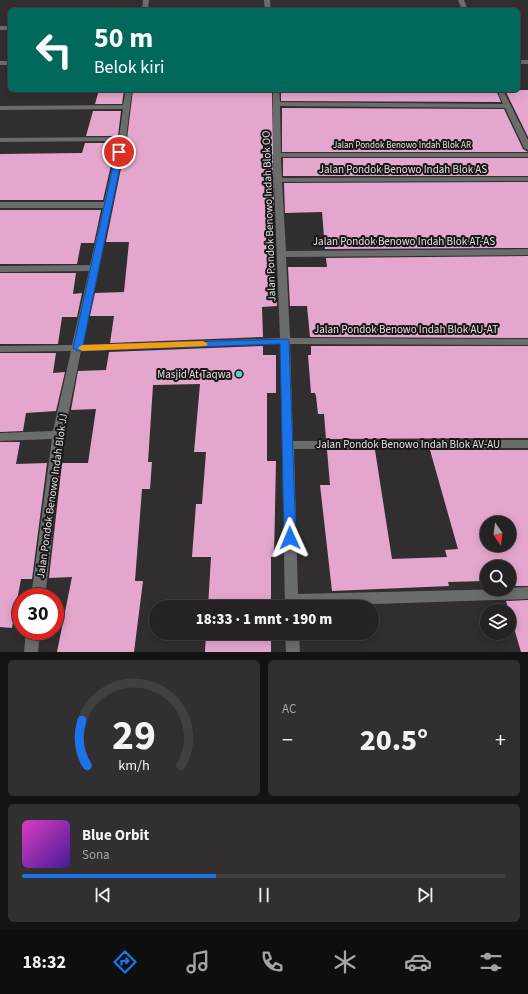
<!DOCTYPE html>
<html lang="id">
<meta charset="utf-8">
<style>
:root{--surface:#252223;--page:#312f30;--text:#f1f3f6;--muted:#a3a4a6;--line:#423f41;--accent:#1a73e8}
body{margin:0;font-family:"Source Sans 3",sans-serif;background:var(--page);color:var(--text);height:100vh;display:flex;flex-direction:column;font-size:15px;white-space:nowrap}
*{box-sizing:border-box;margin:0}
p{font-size:13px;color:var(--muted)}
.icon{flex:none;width:22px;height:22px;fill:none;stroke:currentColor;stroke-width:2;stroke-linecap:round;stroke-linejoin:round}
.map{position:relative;height:652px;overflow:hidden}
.panel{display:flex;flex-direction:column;gap:8px;padding:8px;background:#141313;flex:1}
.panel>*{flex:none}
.top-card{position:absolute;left:8px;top:8px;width:512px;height:84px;border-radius:6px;box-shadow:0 2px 10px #0003,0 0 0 1px var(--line);background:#00695c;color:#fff;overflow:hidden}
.needle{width:26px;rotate:166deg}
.controls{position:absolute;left:480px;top:516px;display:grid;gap:8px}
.controls a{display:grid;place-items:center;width:36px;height:36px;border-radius:50%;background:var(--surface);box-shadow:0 2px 10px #0003,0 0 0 1px var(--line);font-size:20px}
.speed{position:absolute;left:12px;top:588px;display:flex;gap:8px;font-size:20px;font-weight:700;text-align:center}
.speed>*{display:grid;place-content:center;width:52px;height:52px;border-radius:50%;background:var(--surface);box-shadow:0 2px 10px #0003,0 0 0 1px var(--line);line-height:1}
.speed .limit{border:6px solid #d22;background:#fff;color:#111}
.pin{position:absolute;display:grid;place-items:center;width:34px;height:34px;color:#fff;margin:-17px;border:2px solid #fff;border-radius:50%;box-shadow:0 1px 4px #0007}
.me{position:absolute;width:44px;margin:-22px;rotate:359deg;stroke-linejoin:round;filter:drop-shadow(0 0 3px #0008)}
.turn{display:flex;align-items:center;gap:14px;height:84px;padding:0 20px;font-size:18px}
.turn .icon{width:52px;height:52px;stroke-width:2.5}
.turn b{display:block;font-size:28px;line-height:34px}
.big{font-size:30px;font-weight:800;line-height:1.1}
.panel .card{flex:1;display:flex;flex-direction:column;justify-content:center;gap:6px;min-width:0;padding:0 14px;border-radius:6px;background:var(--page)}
.panel .dial{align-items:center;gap:0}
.dial svg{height:104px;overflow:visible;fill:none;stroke:var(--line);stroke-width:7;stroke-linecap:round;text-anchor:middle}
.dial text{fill:var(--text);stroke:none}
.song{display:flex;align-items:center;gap:12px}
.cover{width:48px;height:48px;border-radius:6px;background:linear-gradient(135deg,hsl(310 70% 55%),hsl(260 70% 35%))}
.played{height:4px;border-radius:2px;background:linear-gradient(90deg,var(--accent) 40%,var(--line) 40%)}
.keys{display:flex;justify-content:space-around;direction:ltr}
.heat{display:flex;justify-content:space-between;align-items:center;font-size:22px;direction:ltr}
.panel .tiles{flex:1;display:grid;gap:8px;grid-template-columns:1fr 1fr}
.card:last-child{grid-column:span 2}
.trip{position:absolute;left:149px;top:600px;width:230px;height:40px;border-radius:20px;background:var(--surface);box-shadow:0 2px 10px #0003,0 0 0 1px var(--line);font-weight:800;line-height:40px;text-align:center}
.tab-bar{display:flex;height:64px;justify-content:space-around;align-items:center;background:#0f0e0e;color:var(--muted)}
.tab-bar .icon{width:28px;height:28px}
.tab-bar .on{color:var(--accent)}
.tab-bar b{font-size:18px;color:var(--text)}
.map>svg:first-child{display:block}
</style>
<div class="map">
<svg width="528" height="652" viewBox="0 0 528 652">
<rect width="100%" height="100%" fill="#312e2f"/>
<!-- building -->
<path fill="#e5a6ce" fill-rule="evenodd" d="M99,90H124L122,104H95Z
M133,90L272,91L274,213H271L277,306L262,307L263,337L110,343L114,316H90L95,293L124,292L129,242H106L127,139Z
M281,90H496L501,102L281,101Z
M505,90H528V137Z
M282,108L504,109L523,149L528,152H282Z
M93,111H121L118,136H86Z
M85,143H116L103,200H0V154L82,153Z
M283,158H528V176H283Z
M528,182V248L325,249L322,212L285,213L284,183Z
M0,210H101L94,243H81L77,264H0Z
M528,256V338L310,337L307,306H290L288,267H327L326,258Z
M0,273H76L73,294L82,293L77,317H62L58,344H0Z
M263,346V355H276V393H267V461H276L274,557H271V607H208L211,557H192L196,504H202L206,452H194L200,384L153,385L148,462H152L150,489H142L135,581H143L134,652H57L72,577L49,578L62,463H88L96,409L71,410L78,371L106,370L109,352Z
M311,346H528V438L326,439L324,414H318L316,396L315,393H311L308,355H311Z
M0,353H56L53,373L65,372L56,411L26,413L23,431L0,432Z
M0,442H20L16,464L47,463L32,579H21L12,628L0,627Z
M327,450H375L392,559L447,557L445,550L458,549L430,450H528V586H509V567H487V581L448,582L449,586L332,591L320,485H330ZM487,523H509V545H487Z
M528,600V652H521L506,601Z
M206,633H271V652H205Z"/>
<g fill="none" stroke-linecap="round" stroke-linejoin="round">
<!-- minor -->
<path fill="#6b6d6d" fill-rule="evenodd" d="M143,0H149L148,10H142Z
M264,0H270L271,10H265Z
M458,0H464L468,10H462Z
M0,26H10V30H0Z
M518,60H528V64H518Z
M0,61H10V65H0Z
M126,90H132L126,139L83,345L280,338L273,155V90H279L280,102L503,104L497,90H503L528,140V150L524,148L505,108L280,106L281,153H528V157H281L282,178L528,177V181L282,182L286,251L528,249V255L286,257L290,338L528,339V345L290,344L293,441L528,440V448L294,449L298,594L509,589V588L528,587V599L285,607L280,344L81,351L64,435L45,597H31L52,439L0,441V433L53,431L71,351L0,352V346L72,345L89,271L0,272V266L90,265L103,208H0V202H104L118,141L0,142V138L119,137L123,109L0,110V106L123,105Z
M26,631H40L38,652H24Z
M285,633H299L300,652H286Z"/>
</g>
<!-- route -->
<path fill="#1a73e8" stroke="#114b97" d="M119,150L123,152L83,345L288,339L289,341L296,538L294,541L290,542L286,541L284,538L280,344L78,351L73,348L116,152Z"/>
<!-- slow -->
<path fill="#f59e0b" d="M203,341L208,344L206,346L82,351L78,348L82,345Z"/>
<!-- markers -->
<circle fill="#59cebe" stroke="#181617" stroke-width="1.5" cx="239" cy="374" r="4"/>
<g text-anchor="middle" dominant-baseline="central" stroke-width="4" stroke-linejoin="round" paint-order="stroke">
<!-- far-street labels -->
<g font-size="9" fill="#e2e0e1" stroke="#181617">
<text x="402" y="145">Jalan Pondok Benowo Indah Blok AR</text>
</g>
<!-- street labels -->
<g font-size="11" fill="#e2e0e1" stroke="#181617">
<text x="403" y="169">Jalan Pondok Benowo Indah Blok AS</text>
<text transform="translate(269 216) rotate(-92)">Jalan Pondok Benowo Indah Blok OO</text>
<text x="404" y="241">Jalan Pondok Benowo Indah Blok AT-AS</text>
<text x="406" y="329">Jalan Pondok Benowo Indah Blok AU-AT</text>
<text x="408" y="444">Jalan Pondok Benowo Indah Blok AV-AU</text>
<text transform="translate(52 496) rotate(-82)">Jalan Pondok Benowo Indah Blok JJ</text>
</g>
<!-- poi labels -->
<g font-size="11" fill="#e2e0e1" stroke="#181617" text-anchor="end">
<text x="231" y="374">Masjid At Taqwa</text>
</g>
</g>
</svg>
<div class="controls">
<a><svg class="needle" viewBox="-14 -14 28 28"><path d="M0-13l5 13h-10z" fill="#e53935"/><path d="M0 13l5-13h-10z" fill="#a3a4a6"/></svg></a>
<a><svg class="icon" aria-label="search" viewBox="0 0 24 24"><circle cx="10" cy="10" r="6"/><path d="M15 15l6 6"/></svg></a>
<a><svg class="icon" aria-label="layers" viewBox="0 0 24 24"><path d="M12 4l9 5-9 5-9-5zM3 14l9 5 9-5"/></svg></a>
</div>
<div class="speed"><div class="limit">30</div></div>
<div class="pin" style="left:119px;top:152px;background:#d93025"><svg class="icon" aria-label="arrive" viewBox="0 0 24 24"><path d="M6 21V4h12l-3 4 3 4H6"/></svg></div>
<svg class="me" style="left:290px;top:538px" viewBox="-20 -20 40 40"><path d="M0-17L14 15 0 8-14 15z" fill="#1a73e8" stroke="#fff" stroke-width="4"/></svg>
<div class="trip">18:33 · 1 mnt · 190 m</div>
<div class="top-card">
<div class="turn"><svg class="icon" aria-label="left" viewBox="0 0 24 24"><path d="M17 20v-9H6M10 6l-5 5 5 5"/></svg><div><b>50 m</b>Belok kiri</div></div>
</div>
</div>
<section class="panel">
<div class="tiles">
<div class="card dial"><svg viewBox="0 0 100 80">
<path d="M14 69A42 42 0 1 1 86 69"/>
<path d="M14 69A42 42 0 0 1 10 34" stroke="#1a73e8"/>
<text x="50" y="56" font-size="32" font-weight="700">29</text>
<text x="50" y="72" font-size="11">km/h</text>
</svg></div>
<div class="card"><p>AC</p>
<div class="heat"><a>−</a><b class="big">20.5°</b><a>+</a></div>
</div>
<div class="card">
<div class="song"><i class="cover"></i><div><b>Blue Orbit</b><p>Sona</p></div></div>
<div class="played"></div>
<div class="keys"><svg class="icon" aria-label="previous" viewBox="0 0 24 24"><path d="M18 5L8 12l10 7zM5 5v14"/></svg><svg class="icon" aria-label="pause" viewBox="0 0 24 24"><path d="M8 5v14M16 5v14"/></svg><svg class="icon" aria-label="next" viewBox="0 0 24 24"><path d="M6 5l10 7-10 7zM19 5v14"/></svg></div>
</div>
</div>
</section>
<nav class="tab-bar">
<b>18:32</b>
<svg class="icon on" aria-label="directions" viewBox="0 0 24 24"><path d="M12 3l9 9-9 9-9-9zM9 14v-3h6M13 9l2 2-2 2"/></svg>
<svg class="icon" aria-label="music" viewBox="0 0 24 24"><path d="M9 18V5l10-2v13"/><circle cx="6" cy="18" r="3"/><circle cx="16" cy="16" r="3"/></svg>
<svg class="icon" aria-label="phone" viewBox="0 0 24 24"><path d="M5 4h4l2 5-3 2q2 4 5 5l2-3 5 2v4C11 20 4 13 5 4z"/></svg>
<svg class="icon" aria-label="climate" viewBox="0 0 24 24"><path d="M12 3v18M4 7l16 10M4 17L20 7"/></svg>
<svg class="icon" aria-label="car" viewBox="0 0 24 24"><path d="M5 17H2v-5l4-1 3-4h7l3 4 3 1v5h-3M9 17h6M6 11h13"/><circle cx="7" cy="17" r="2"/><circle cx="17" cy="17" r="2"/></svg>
<svg class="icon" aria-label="filters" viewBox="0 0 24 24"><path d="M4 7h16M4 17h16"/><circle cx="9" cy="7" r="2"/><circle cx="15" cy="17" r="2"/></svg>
</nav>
